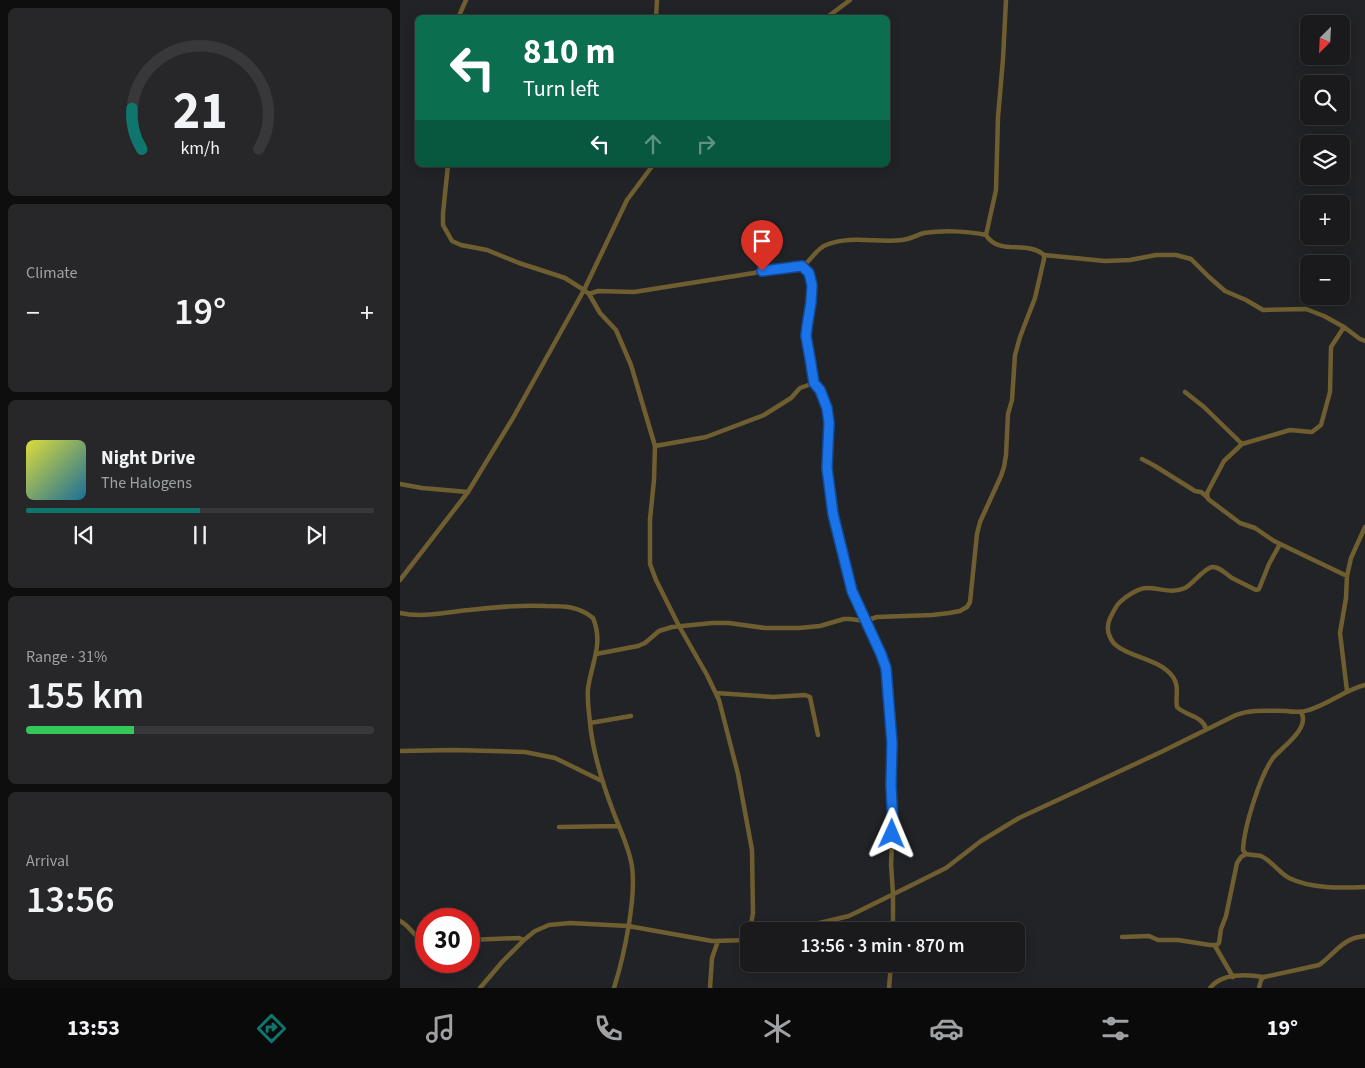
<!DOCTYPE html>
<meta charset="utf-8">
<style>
:root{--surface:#1a1a1c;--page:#272729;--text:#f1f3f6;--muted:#9fa1a3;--line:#38383b;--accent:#0f766e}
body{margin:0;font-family:"Source Sans 3",sans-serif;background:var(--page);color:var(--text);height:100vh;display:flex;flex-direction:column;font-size:19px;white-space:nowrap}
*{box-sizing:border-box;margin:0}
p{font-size:16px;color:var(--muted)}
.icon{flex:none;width:28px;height:28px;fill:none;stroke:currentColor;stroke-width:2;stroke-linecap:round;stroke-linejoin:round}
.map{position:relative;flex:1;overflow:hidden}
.panel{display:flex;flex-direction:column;gap:8px;padding:8px;background:#0e0e0f;width:400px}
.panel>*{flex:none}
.guide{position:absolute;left:15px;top:15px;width:475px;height:152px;border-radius:8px;box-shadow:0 2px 12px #0003,0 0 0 1px var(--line);background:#0b6e4f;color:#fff;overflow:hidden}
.needle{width:32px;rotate:204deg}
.fabs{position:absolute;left:900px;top:15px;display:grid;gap:10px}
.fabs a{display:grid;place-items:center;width:50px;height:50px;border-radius:8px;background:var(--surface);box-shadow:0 2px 12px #0003,0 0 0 1px var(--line);font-size:25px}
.speed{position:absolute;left:15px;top:908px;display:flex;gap:10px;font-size:25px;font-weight:700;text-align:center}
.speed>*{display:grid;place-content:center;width:65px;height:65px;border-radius:50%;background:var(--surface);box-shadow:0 2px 12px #0003,0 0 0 1px var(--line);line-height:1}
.speed .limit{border:8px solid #d22;background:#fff;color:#111}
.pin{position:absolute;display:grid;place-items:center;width:42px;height:42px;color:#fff;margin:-51px -21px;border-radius:50% 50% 50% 0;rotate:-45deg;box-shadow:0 0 5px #0007}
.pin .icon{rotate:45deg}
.me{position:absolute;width:55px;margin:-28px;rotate:1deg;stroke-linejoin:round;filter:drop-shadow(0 0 4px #0008)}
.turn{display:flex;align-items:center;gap:18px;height:105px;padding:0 25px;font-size:22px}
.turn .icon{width:65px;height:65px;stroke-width:2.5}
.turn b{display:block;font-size:35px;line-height:42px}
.lanes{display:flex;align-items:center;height:48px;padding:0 25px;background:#0003;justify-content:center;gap:25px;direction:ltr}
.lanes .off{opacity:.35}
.big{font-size:38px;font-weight:600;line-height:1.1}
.panel .card{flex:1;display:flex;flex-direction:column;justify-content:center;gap:8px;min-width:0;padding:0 18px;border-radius:8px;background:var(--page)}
.panel .dial{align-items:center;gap:0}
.dial svg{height:130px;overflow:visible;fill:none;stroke:var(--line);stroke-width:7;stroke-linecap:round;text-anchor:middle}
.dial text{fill:var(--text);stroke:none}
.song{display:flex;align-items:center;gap:15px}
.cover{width:60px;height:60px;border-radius:8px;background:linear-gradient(135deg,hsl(60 70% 55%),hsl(200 70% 35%))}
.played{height:5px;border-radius:2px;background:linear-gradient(90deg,var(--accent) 50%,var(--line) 50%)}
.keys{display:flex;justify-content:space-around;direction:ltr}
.heat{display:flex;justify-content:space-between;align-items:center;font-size:28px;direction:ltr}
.charge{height:8px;border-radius:4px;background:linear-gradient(90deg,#34c759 31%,var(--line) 0)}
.trip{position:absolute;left:340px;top:922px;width:285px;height:50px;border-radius:8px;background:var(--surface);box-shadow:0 2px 12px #0003,0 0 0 1px var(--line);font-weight:600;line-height:50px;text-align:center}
.tab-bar{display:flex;height:80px;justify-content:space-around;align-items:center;background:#0a0a0b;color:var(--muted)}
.tab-bar .icon{width:35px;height:35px}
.tab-bar .current{color:var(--accent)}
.tab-bar b{font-size:22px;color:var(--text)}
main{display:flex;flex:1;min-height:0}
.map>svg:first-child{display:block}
</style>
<main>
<section class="panel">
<div class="card dial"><svg viewBox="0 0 100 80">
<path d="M14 69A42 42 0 1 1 86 69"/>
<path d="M14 69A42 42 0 0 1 8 44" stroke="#0f766e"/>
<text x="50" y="56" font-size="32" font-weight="700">21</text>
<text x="50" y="72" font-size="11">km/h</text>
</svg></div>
<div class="card"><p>Climate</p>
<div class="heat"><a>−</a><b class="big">19°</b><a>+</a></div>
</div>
<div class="card">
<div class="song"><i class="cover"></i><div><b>Night Drive</b><p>The Halogens</p></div></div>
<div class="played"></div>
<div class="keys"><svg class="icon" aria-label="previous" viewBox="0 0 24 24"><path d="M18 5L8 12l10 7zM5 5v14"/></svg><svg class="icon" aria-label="pause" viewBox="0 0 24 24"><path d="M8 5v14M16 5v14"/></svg><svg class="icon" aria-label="next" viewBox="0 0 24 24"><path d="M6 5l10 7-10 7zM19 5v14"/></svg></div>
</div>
<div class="card"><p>Range · 31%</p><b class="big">155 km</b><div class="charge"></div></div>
<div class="card"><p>Arrival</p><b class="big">13:56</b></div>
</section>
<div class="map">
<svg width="965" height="988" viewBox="0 0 965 988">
<rect width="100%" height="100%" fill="#222326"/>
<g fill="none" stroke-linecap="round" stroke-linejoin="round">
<!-- minor -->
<path stroke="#6e5e30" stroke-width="4.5" d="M58,18L66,0
M256,18L257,0
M426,18L450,0
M48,165L43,213V225L52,241L61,245L87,250L119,263L153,274L165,278L184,290L189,294L200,313L216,330L231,365L255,446L254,480L250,519V564L256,580L279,626L307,675L319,700L338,774L352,850L353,913L350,931
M644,255L705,261L730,260L756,255H776L791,259L809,277L825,291L846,300L863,310L906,309L924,316L944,327L960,339L965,341
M402,266L409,273L411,285V302L407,327L406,336L410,358L414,383L420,390L427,408L429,423L427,468L433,514L451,591L481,654L486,668L492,743L491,786L493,824L491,864L493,894V931
M189,294L198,291L234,292L354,273C360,271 367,270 373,269C382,268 391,269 400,267C409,265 415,249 426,245C451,235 477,243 502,240C510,239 517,235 524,233C542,230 568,231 586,235
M944,327L931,347L930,392L921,425L912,432L890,430L842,444L824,461L807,493L808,499L840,523L855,528L874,541L947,576
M785,392L804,407L842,444
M255,446L306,437L364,415L391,398L400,388L414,383
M742,459L755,466L795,491L801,492L807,497
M0,484L22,488L68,492
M0,580L68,492L113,418L184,290L227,200L253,165
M0,613C22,618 46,612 69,610C94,607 120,605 146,606C163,606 179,606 193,618C204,644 191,664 188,689C187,700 189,712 190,723C193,754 202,782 213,811C219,827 227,843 231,861C238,893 224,956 214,988
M196,654L238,646L245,643L259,631L272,627L312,623H329L365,628H399L420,626L444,619H450L465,621L477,617L532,615L549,613L560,611L567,607L570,602L577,534L580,522L601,476L604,467L606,455L608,414L612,400L615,355L620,337L635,298L644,259V255C627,240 599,256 586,235L596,190L598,117L603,59L606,0
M947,691L940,633L946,598L947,576L951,558L965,527
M316,693L373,697L405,695L410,697L418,735
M901,712C911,728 882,747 873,758C860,776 844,827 843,850L846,854C851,855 857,855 861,856C872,861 878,872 889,878C912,889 940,888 965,887
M190,723L231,716
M806,729C803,716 786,716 777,707C775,697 780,687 773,677C760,659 732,658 717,646C711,642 707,632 708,626C708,620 716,606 720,602C726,596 739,588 747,588C760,588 772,594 785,588C793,584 803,569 812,567C819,566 826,574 832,578C840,582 848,586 856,590L859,589L869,564L880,544
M0,751L54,750L125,752L155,758L202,781
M159,827L219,826
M0,921C11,926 14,939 26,941
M398,931L415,924L449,916L518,882L546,868L581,841L619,818L761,752L836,715C852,709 869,711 886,711C893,712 901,713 909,710C929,704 945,690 965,685
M722,937L749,936L758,940H778L810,945H817L819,943L821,929L826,916L837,863L841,857L846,854
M69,940L119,938L124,940
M815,946L833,977
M80,988L103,961L124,940L135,931L149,925L170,923L228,926L312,941L349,940
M310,988L312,958L318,941
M489,988L491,964
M810,988C821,973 847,974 864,977
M859,988L861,980L864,977L919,965C930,958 940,943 952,939C956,937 961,937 965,936"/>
</g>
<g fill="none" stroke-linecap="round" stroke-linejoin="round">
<defs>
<path id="route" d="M362,271L402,266L409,273L412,285L411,302L407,327L406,336L410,358L414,383L420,390L427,408L429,423L427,468L433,514L452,591L481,654L486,668L492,743L491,786L493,824L492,834"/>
</defs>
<!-- route casing -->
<use href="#route" stroke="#114b97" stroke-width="12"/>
<!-- route -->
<use href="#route" stroke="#1a73e8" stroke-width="9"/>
</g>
</svg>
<div class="fabs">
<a><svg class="needle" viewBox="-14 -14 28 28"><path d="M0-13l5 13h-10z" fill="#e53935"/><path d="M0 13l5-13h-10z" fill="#9fa1a3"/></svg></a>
<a><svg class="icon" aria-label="search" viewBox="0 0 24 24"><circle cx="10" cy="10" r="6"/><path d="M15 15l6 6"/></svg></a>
<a><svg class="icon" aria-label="layers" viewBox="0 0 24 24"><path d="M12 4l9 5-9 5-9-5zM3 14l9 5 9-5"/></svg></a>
<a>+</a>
<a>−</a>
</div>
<div class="speed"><div class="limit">30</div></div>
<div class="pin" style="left:362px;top:271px;background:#d93025"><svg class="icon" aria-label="arrive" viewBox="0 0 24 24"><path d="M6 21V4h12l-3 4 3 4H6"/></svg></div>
<svg class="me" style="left:492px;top:834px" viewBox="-20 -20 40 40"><path d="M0-17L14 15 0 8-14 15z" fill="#1a73e8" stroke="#fff" stroke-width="4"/></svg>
<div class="trip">13:56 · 3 min · 870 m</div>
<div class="guide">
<div class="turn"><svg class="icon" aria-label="left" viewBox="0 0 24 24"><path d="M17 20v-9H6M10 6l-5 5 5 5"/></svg><div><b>810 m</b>Turn left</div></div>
<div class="lanes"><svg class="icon" aria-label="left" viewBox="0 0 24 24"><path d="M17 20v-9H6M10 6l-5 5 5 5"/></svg><svg class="icon off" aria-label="ahead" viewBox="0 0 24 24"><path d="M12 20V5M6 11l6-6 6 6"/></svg><svg class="icon off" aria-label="right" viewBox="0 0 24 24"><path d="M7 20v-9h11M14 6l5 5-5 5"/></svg></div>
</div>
</div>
</main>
<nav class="tab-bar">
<b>13:53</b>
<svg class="icon current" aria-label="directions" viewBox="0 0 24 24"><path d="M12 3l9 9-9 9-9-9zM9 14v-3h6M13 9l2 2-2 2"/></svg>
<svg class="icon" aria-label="music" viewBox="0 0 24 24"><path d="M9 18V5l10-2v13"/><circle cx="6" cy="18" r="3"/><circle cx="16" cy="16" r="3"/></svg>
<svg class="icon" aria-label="phone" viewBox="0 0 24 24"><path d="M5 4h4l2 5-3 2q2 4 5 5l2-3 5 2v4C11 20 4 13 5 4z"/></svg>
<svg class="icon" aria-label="climate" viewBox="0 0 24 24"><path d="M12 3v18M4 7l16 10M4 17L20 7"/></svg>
<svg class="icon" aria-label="car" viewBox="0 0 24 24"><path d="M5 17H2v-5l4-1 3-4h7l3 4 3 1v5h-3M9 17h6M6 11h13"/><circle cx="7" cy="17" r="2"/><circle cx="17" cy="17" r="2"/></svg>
<svg class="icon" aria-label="filters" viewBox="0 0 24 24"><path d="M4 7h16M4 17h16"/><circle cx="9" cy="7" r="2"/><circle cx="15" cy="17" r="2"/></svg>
<b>19°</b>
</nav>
